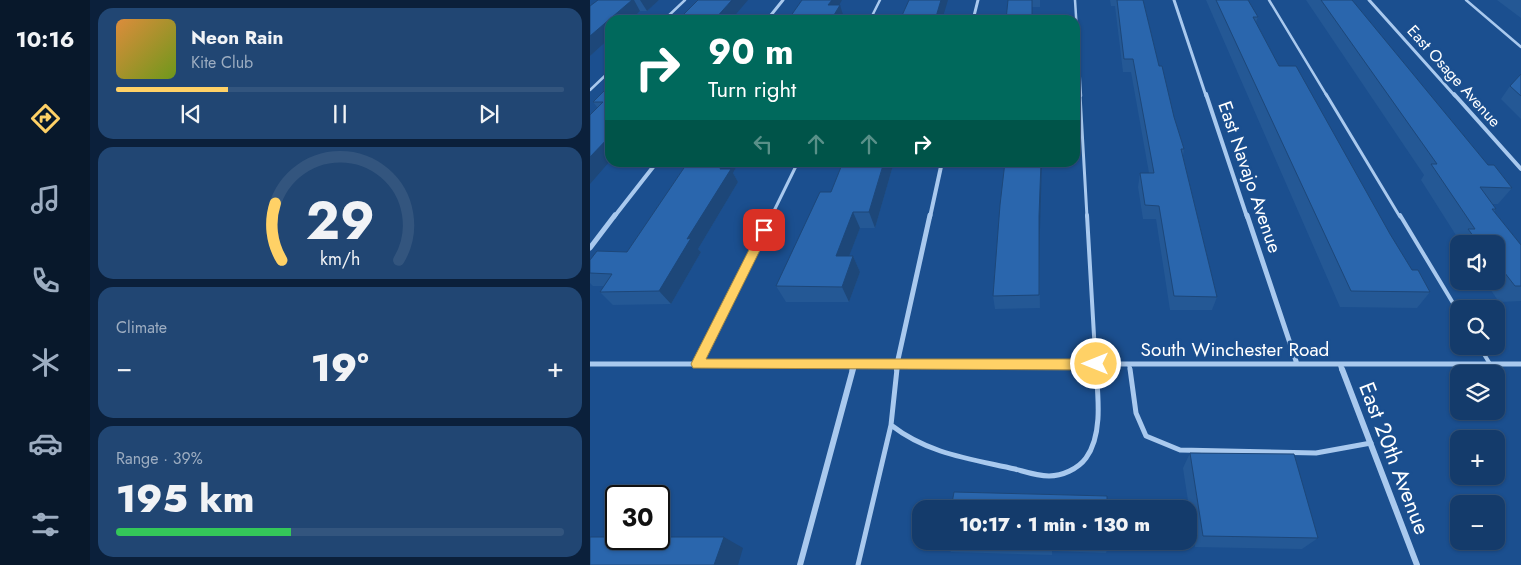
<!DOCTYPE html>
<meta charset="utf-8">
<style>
:root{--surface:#143b6b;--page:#214673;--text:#f1f3f6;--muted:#9dadc1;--line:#33557e;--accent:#ffd166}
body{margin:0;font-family:Jost,sans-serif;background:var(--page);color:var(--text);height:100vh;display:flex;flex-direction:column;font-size:19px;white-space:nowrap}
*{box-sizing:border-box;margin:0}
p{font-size:16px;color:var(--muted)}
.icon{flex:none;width:28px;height:28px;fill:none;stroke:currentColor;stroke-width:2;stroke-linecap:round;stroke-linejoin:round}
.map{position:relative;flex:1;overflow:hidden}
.drawer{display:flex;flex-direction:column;gap:8px;padding:8px;background:#0b203b;width:500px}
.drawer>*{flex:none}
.guide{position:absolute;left:15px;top:15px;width:475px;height:152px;border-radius:15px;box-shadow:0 1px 4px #0004,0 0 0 1px var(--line);background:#00695c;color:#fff;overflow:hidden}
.controls{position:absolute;left:860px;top:235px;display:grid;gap:10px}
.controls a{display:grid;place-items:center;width:55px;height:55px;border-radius:10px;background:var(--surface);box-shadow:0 1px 4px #0004,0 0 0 1px var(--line);font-size:25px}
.speed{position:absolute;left:15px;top:485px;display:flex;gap:10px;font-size:25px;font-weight:700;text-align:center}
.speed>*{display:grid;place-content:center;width:65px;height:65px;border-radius:50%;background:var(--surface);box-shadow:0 1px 4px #0004,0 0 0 1px var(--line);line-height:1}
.speed .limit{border:2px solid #111;border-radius:8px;background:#fff;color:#111}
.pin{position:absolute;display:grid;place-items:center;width:42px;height:42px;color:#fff;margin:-21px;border-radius:10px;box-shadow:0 2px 8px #0006}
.me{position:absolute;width:55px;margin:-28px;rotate:270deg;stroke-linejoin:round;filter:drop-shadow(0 0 4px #0008)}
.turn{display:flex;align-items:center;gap:18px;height:105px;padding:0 20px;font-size:22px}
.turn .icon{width:65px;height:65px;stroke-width:2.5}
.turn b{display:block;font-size:35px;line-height:42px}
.lanes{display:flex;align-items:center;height:48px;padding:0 20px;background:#0003;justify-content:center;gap:25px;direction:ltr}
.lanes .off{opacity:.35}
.big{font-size:38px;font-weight:800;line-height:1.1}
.drawer .card{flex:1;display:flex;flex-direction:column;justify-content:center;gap:8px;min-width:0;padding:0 18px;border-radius:15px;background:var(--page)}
.drawer .dial{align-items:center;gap:0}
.dial svg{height:130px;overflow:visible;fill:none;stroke:var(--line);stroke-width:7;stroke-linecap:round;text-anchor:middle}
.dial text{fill:var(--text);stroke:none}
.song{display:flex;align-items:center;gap:15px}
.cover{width:60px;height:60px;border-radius:8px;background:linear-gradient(135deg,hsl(30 70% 55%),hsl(80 70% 35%))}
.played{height:5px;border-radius:2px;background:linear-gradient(90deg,var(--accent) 25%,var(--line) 25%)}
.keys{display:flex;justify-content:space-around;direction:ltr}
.heat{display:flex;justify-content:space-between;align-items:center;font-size:28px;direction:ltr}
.charge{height:8px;border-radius:4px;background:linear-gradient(90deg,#34c759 39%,var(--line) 0)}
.trip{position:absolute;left:322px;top:500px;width:285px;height:50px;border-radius:15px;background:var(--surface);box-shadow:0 1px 4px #0004,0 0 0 1px var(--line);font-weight:800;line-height:50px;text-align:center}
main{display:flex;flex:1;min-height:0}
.dock{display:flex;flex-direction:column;width:90px;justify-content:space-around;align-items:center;background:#08182b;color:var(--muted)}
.dock .icon{width:35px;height:35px}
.dock .on{color:var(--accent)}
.dock b{font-size:22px;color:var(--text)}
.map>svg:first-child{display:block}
</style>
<main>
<nav class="dock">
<b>10:16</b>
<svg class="icon on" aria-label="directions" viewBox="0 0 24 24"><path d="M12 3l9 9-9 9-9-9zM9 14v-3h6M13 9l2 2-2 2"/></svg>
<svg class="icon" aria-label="music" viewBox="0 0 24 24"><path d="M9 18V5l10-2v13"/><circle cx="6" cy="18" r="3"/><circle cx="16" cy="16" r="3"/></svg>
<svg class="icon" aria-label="phone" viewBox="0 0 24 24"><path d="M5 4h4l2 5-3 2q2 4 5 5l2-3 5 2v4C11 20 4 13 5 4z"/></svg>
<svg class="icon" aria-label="climate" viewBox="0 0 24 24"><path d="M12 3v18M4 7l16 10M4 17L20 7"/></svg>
<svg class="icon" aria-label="car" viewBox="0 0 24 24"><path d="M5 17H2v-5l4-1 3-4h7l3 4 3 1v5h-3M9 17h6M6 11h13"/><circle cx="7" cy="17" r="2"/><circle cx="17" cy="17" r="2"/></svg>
<svg class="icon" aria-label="filters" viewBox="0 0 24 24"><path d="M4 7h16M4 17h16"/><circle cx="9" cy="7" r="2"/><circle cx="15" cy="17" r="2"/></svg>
</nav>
<section class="drawer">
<div class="card">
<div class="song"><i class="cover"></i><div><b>Neon Rain</b><p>Kite Club</p></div></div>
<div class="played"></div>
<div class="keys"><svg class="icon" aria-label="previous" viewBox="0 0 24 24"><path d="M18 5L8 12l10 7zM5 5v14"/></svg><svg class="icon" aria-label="pause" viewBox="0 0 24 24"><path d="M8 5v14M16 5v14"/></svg><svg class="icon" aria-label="next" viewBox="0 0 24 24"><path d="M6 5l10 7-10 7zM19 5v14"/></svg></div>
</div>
<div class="card dial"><svg viewBox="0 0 100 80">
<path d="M14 69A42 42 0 1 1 86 69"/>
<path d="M14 69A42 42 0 0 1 10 34" stroke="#ffd166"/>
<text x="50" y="56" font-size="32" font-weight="700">29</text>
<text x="50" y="72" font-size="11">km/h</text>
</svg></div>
<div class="card"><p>Climate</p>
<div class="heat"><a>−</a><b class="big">19°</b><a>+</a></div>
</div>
<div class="card"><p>Range · 39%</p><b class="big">195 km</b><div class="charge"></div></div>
</section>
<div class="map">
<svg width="931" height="565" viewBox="0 0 931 565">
<rect width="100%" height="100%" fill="#1b4f8f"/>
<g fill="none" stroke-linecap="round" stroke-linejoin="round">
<!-- service-far3 -->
<path stroke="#a9c9ee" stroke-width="2.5" d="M485,0L491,96
M679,0L737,96
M876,0L931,47
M74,20L95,0
M280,20L290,0
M0,90L20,71"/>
<!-- service-far2 -->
<path stroke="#a9c9ee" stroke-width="3" d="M490,94L497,217
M736,94L810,217
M181,217L208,162"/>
<!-- service-far1 -->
<path stroke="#a9c9ee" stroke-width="4" d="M497,215L506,370
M810,215L869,313
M889,346L900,364
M107,364L181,215
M539,364L540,370
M306,370L307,364"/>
<!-- service -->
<path stroke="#a9c9ee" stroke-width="5" d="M307,369L301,425C338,454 381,459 425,469C436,472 447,476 459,476C472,476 488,469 496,458C513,435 508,396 506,369
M540,369L546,413L556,436L590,450L726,453L781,443
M268,565L301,425"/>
<!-- minor-far3 -->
<path stroke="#a9c9ee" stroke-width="3" d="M584,0L616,96
M779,0L865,96
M177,20L193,0
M383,20L388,0"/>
<!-- minor-far2 -->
<path stroke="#a9c9ee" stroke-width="4" d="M616,94L657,217
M864,94L931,169
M24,217L67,162
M340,217L352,162"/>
<!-- minor-far1 -->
<path stroke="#a9c9ee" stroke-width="5" d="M657,215L707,364
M0,248L25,215
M0,364H931
M307,364L340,215
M750,364L752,370
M262,370L264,364"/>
<!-- minor -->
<path stroke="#a9c9ee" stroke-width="6" d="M752,369L827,565
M210,565L263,369"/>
</g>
<!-- wall -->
<path fill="#245895" d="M8,0H69L57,11H50L41,20H20V38L0,56V6Z
M418,0H450V7H443Z
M520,0H553L569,66L584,117L594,149L593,156L627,297L622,310H580L566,219H553L548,187L550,173H559L541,72H533L525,6H521Z
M616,0H658L668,17L666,22L689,66L800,234L822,270L840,292L827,308L750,307Z
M716,0H762L898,165L922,188L908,204H902L906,209L904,212L931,245V301L909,302L896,283L883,284L881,281H906V244H869V250L865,244L869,240L831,180L834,175Z
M907,0H931V18Z
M931,74V119L911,99L920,86Z
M20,85V161L7,107L3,102Z
M98,162H149L143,173L148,182L108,249L111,252L81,304L23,305L10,292L14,286H3L0,283V260L37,252Z
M246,162H304L285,228H270L259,256H263L270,272L259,302H196L186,286L241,192L252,165H247Z
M450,229V308L405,309L403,296Z
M869,252V263L864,257Z
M600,453L728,538L712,549L605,547L593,468Z
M357,541L519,545L516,553L462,551V555L361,552L356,544Z"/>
<!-- shaded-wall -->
<path fill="#1d4779" d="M42,0H44L50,11L41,20H20V38L0,56V36Z
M50,0H69L57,11Z
M142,0H158L141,20H124Z
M242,0H252L242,18L238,5Z
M351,0H358L352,20H345Z
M250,5L254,18L252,20H241Z
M20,136V161L0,184V157Z
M133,162H149L143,173L148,182L108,249L111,252L81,304L69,291L97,239L130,169Z
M294,162H304L285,228L279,212Z
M451,162H452L450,229V308L449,216Z
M263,212L270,228L253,272L246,256Z
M263,256L270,272L259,302L252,287Z
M134,537L153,548L148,565H124Z"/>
<!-- building -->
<path fill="#2a66ad" stroke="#1d4779" d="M8,0H42L0,36V6Z
M108,0H142L124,20H88Z
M212,0H242L238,5H250L241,20H198Z
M319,0H351L345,20H310Z
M418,0H442V20H416Z
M527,0H553L569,66H572L584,117L594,149H591L627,297L584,296L569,206L555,205L550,173H564L543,59H534Z
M626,0H658L668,17H663L689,66H706L800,234L822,270H828L840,292L761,291Z
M731,0H762L898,165H904L922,188L890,187L906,209H902L931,245V286H925L911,268H906V244H880L878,241H887L878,229H885L841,164H847Z
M931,74V96L920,86Z
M20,85V136L0,157V115L13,102H3Z
M98,162H133L130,169H141L97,239L101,238L69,291L10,292L22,274L0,273V260L7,251L37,252Z
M253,162H294L279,212H263L246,256H263L252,287L186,286L230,192H241Z
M415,162H451L449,216V295L403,296L410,205Z
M600,453L704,454L728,538L613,536Z
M364,492L517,496V509H361Z
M0,537H26V539H69V537H134L124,565H0Z
M357,541H518L519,545L462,543V547L356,544Z"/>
<!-- route -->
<path fill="#ffd166" stroke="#a68842" d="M174,226L180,230L116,359H506L513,364L506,370L103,368L101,364L103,360L169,230Z"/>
<g text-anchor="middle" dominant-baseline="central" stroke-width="5" stroke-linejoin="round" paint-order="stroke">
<!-- far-street labels -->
<g font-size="16" fill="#fff" stroke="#1b4f8f">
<text transform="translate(864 76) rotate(48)">East Osage Avenue</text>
</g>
<!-- street labels -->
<g font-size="19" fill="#fff" stroke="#1b4f8f">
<text transform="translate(660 177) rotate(71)">East Navajo Avenue</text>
<text x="645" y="349">South Winchester Road</text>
</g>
<!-- near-street labels -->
<g font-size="22" fill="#fff" stroke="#1b4f8f">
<text transform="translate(805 458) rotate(69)">East 20th Avenue</text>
</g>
</g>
</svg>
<div class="controls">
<a><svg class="icon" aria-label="sound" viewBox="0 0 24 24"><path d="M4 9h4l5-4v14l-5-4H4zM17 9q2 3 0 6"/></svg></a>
<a><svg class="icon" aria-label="search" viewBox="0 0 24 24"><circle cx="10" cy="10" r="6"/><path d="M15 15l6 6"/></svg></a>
<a><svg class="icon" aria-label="layers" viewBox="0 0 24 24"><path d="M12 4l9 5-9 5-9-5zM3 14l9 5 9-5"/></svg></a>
<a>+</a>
<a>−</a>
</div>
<div class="speed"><div class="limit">30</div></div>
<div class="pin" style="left:174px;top:230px;background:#d93025"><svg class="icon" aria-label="arrive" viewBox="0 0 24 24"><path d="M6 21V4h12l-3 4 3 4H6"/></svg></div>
<svg class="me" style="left:506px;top:364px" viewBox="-20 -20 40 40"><circle r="17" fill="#ffd166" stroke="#fff" stroke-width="3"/><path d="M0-11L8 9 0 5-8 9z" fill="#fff"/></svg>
<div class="trip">10:17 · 1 min · 130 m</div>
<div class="guide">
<div class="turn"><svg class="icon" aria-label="right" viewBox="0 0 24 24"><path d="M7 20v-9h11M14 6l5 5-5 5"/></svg><div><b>90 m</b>Turn right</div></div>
<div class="lanes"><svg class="icon off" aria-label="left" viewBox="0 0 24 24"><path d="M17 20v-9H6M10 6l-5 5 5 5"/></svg><svg class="icon off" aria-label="ahead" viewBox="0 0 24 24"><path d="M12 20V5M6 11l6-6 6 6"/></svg><svg class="icon off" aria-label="ahead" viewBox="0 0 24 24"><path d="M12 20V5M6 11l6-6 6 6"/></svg><svg class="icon" aria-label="right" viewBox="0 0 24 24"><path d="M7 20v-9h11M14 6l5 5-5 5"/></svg></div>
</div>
</div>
</main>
